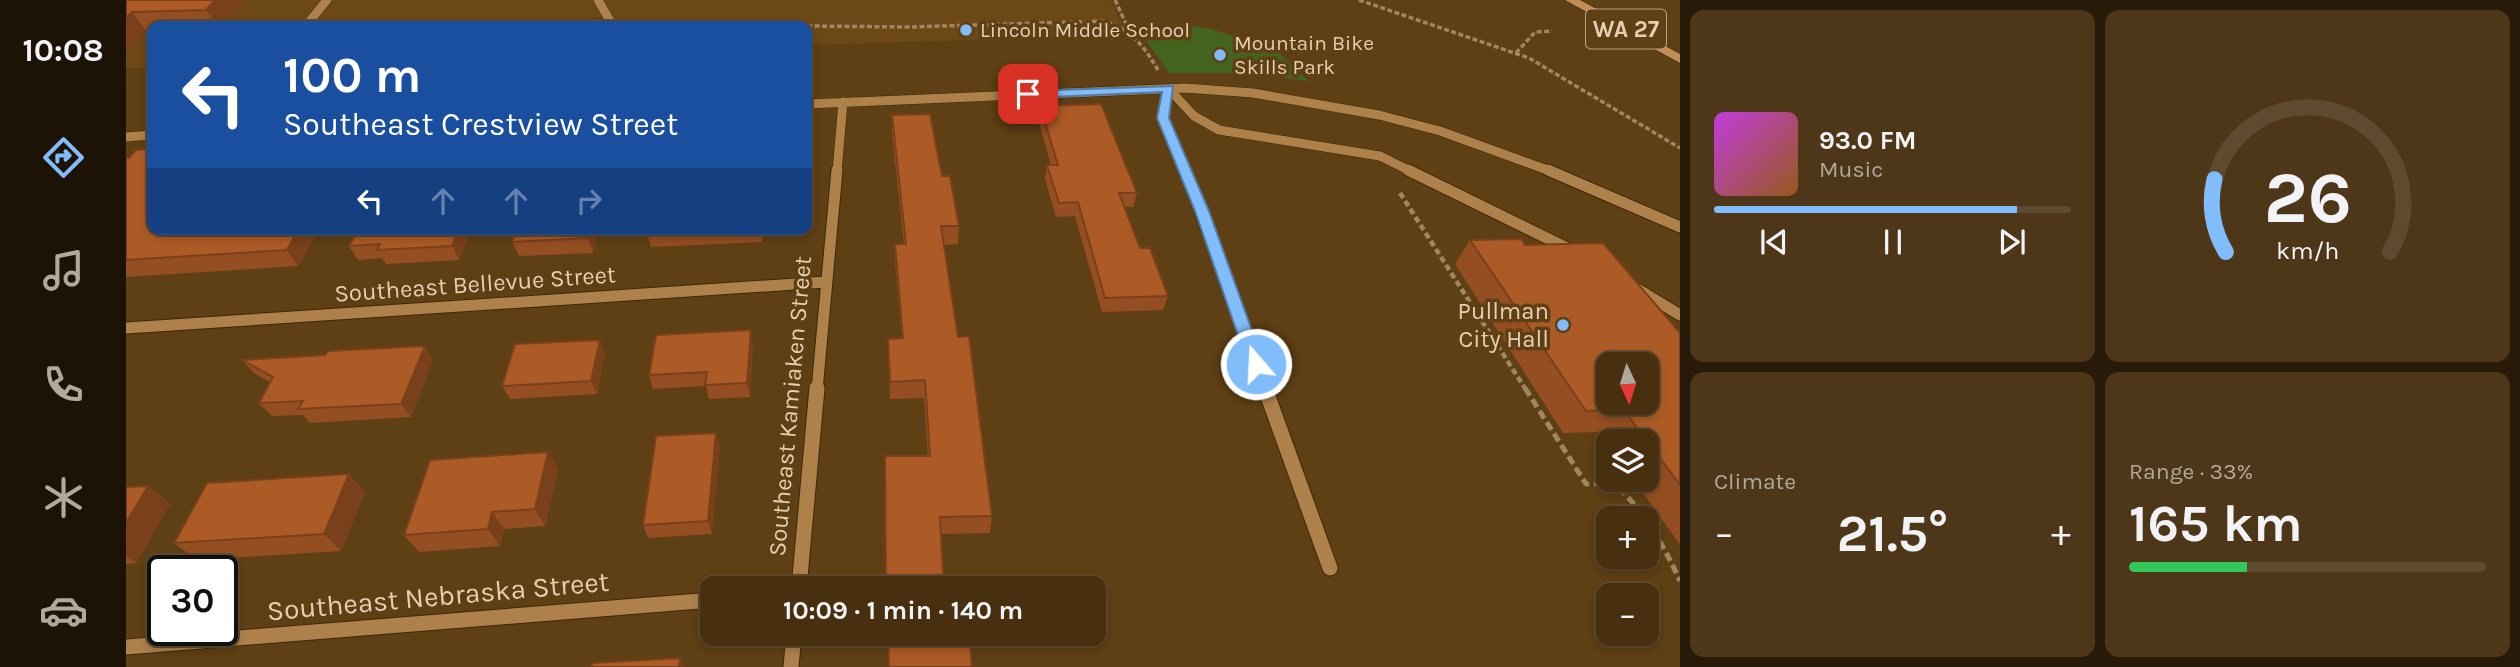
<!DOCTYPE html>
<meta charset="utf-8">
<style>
:root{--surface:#472f0f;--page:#4e3718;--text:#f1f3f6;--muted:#b0a99e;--line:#5f4a2f;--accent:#81bdfa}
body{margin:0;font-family:Karla,sans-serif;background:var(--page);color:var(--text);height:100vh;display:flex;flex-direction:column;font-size:26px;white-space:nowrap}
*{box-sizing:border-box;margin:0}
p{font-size:23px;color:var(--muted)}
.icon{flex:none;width:38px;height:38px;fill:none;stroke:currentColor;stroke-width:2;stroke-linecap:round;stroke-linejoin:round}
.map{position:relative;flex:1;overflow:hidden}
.drawer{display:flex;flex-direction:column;gap:10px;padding:10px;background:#271a08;width:840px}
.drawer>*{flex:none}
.guide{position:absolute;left:21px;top:21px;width:665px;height:214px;border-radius:14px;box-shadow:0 4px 10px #0003,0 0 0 2px var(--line);background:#1a4fa0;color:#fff;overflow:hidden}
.needle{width:46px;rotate:176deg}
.tools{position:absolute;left:1470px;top:352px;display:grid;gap:14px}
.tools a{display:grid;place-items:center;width:63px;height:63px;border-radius:14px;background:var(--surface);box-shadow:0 4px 10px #0003,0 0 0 2px var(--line);font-size:35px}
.speed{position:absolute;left:21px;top:555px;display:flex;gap:14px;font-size:35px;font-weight:700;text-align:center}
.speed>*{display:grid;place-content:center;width:91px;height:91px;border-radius:50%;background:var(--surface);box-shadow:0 4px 10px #0003,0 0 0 2px var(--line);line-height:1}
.speed .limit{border:4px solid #111;border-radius:10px;background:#fff;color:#111}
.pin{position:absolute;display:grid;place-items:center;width:60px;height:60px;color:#fff;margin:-30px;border-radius:14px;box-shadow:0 4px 10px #0006}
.me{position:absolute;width:77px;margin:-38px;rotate:341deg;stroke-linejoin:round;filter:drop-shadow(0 0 5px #0008)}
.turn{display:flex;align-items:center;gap:24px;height:147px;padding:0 21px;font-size:32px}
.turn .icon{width:91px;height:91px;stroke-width:2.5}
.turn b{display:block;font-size:49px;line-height:60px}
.lanes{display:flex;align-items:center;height:66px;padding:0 21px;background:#0003;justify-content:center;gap:35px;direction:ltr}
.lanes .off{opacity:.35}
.big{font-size:52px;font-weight:700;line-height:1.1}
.drawer .tile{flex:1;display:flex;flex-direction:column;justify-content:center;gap:10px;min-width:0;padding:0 24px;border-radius:14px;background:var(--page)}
.drawer .dial{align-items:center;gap:0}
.dial svg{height:182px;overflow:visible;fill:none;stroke:var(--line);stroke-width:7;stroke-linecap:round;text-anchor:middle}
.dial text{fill:var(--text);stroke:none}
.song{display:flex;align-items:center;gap:21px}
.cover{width:84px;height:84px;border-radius:10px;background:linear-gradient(135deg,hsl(290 70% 55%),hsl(30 70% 35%))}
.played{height:7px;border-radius:4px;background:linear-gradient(90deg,var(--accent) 85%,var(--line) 85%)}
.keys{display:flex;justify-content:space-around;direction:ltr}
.heat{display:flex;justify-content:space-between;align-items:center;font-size:38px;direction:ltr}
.charge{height:10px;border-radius:5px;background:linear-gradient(90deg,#34c759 33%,var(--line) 0)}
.drawer .tiles{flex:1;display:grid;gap:10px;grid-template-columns:repeat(2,1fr)}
.trip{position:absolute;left:574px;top:576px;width:406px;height:70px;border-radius:14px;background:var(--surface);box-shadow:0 4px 10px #0003,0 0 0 2px var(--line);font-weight:700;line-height:70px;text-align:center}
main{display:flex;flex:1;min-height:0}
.menu{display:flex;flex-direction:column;width:126px;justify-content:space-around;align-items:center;background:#1c1306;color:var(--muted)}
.menu .icon{width:49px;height:49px}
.menu .current{color:var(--accent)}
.menu b{font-size:32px;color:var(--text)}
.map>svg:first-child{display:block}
</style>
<main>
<nav class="menu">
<b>10:08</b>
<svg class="icon current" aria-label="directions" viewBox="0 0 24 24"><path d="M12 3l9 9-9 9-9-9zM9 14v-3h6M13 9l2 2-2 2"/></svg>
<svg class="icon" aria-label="music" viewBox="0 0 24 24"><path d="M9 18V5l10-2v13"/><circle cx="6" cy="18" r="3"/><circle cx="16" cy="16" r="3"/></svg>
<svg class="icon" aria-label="phone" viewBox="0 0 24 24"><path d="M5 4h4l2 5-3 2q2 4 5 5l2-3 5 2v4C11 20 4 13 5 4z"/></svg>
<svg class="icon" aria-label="climate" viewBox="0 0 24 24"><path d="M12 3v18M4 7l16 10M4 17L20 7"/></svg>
<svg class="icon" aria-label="car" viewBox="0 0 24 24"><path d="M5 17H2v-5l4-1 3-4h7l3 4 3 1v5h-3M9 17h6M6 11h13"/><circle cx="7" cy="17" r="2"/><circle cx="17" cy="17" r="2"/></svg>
</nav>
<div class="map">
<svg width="1554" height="667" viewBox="0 0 1554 667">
<rect width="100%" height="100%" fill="#5f3f14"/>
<!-- built -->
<path fill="#6d4817" d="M0,0H985L1001,35L681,45V26H26V68H0Z"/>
<!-- green -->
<path fill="#44631d" d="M1048,24L1085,29L1149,49L1183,81L1119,73H1043L1015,33Z"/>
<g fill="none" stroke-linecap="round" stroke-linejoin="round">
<defs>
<path id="minor-far2" d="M472,0L487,26
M184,26L183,22L201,0
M411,26L485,23
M1043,89L1068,116L1093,130L1254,156L1286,172
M1043,89L1037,118L1060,172
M681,104L1059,88L1127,93L1253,115L1314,131L1427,172
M0,137L26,135
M711,172L717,102"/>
<path id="minor-far1" d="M1059,170L1140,390
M1282,170L1447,251
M1422,170L1554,227
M1508,287L1554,315
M0,328L700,282
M691,390L711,170"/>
<path id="minor" d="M1139,388L1204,568
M673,588L691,388
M0,647L586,600
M665,667L668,634"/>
<path id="major" d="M1439,0H1454L1554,54V63Z"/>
</defs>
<!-- minor-far2 casing -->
<use href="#minor-far2" stroke="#3e280a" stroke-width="10"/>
<!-- minor-far1 casing -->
<use href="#minor-far1" stroke="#3e280a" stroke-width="13"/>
<!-- minor casing -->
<use href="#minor" stroke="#3e280a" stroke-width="17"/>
<!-- major casing -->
<use href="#major" stroke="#3e280a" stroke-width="1"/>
<!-- path-far2 -->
<path stroke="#a28663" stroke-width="3.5" stroke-dasharray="5 2.5" stroke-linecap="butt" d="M989,0L1002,28
M1233,0L1403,58L1554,148
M681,26L785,27L978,21C1005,29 1018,46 1032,70
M1390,53L1409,32L1426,31"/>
<!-- path-far1 -->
<path stroke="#a28663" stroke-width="4.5" stroke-dasharray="6 3.5" stroke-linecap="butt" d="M1274,193L1400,390"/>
<!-- path -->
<path stroke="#a28663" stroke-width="5" stroke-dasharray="9 4.5" stroke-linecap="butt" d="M1399,388L1460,484L1488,483C1518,511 1537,544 1554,581"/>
<!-- minor-far2 -->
<use href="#minor-far2" stroke="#ae814b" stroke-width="9"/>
<!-- minor-far1 -->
<use href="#minor-far1" stroke="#ae814b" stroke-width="11"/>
<!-- minor -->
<use href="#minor" stroke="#ae814b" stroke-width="15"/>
<!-- major -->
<use href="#major" fill="#be8e54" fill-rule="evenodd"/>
</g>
<!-- wall -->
<path fill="#954e21" d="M0,0H120L96,26H26V32H21L0,53Z
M914,106L1011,193L1007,207H998L1014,248L1042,296L1037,310L976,312L949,216L930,217L919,179L921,165H925L912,120Z
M766,115L816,176L833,226L832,244L818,245L832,337L866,516L864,533L815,534L802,456L798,398L764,399L762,339L776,338L769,263V244H778L766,133Z
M0,158L26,229L191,233L172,266L0,277Z
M232,229H345L333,260L260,264L256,258L232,260L223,246Z
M473,229L467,253L393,256L386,242Z
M521,229H637L636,242L525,247L521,233Z
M1344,240L1399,245L1554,333V545L1508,480H1521V441H1482V443L1475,432L1437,433L1329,264Z
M627,344L624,397L583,399L580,386L527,389L523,375Z
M479,353L471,394L384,399L376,386Z
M116,360H307L285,417L184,423L177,415L146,416L133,403L144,382L128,373Z
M590,433L594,446L586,534L522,538L517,525Z
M422,452L432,470L419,526L378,529L374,546L293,552L278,535Z
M22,486L44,504L10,563L0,564V487Z
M239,492L215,551L70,560L48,543Z"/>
<!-- shaded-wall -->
<path fill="#79401b" d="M89,0H120L96,26H91L80,10Z
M6,12L21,32L0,53V18Z
M173,229H188L191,233L172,266L161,250Z
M333,229H345L333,260L326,246Z
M464,229H473L467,253L462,238Z
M634,229H637L636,242Z
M625,330L627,344L624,397L621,383Z
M474,340L479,353L471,394L465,381Z
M299,346L307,360L285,417L275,404Z
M590,433L594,446L586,534L582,521Z
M422,452L432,470L419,526L409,509Z
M223,474L239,492L215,551L198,534Z
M22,486L44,504L10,563L0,556V523Z
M366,512L378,529L374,546L362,529Z
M554,658L558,667H553Z"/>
<!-- building -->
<path fill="#ad5b26" stroke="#79401b" stroke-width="2" fill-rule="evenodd" d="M0,0H89L80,10L6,12L0,18Z
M975,104L1011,193H993L1014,248H1024L1042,296L979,298L952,202L933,203L921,165H932L914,106Z
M804,114L816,176H824L833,226H815L832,337L843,336L866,516L814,517L818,588H760L759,456H804L799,380L764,382L762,339L777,338L769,244H780L766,115Z
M26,149V229H173L161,250L0,260V158H3L10,150Z
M232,229H333L326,246L251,250L254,244L223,246Z
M391,229H464L462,238L386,242Z
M521,229H596L521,233Z
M1395,239L1399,245L1477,243L1554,333V485L1498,410L1460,411L1344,240ZM1482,364H1521V402H1482Z
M625,330L621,383L579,385L581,372L523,375L530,335Z
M474,340L465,381L376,386L389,344Z
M299,346L275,404L172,409L177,401L133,403L147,377L116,360L199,355L202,351Z
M590,433L582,521L517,525L530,436Z
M422,452L409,509L366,512L362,529L278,535L304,460Z
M223,474L198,534L48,543L81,483Z
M22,486L0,523V487Z
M762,634H843L846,667H763Z
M554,658L553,667H465L466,663Z"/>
<!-- route -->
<path fill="#81bdfa" stroke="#547ba2" stroke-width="2" d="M1047,86L1043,118L1083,211L1138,364L1130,370L1122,364L1069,211L1031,118L1036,92L902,98L896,94L902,91Z"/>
<!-- markers -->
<g fill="#81bdfa" stroke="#5f3f14" stroke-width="2.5">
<circle cx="840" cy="30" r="7"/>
<circle cx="1094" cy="55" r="7"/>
<circle cx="1437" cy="325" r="7"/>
</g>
<g text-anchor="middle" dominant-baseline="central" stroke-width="7" stroke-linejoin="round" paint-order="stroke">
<!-- far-poi labels -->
<g font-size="21" fill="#e6ceb3" stroke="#5f3f14" text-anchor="start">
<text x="854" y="30">Lincoln Middle School</text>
<text x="1108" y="43">Mountain Bike<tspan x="1108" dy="24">Skills Park</tspan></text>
</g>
<!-- shield labels -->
<rect fill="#5f3f14" stroke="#bea383" stroke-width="2" x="1460" y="9.5" width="80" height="39" rx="5"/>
<g font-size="23" font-weight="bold" fill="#e6ceb3">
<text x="1500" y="29">WA 27</text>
</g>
<!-- street labels -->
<g font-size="24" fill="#e6ceb3" stroke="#5f3f14">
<text transform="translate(349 284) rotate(-4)">Southeast Bellevue Street</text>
<text transform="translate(664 406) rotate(-85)">Southeast Kamiaken Street</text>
</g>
<!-- poi labels -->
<g font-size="24" fill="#e6ceb3" stroke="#5f3f14" text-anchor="end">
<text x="1423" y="311">Pullman<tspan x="1423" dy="28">City Hall</tspan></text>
</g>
<!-- near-street labels -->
<g font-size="28" fill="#e6ceb3" stroke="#5f3f14">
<text transform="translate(312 596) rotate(-5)">Southeast Nebraska Street</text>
</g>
</g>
</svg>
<div class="tools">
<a><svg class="needle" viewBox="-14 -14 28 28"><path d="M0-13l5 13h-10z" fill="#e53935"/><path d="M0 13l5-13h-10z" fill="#b0a99e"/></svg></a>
<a><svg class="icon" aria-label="layers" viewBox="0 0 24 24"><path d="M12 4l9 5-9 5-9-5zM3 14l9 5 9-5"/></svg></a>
<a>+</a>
<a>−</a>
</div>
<div class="speed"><div class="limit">30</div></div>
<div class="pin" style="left:902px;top:94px;background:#d93025"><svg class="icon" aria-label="arrive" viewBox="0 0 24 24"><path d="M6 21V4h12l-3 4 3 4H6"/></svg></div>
<svg class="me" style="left:1130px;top:364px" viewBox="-20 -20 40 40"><circle r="17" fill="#81bdfa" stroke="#fff" stroke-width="3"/><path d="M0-11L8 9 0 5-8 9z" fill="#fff"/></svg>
<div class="trip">10:09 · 1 min · 140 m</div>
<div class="guide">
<div class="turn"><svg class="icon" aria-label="left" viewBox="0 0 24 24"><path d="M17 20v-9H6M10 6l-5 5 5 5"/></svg><div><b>100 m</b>Southeast Crestview Street</div></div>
<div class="lanes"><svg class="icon" aria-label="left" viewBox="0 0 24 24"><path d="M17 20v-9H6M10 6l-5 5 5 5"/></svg><svg class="icon off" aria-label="ahead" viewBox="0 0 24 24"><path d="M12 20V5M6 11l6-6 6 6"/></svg><svg class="icon off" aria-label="ahead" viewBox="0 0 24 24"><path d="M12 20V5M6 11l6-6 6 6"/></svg><svg class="icon off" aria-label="right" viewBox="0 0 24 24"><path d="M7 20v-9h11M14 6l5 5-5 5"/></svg></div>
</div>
</div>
<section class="drawer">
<div class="tiles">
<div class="tile">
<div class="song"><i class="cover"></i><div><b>93.0 FM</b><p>Music</p></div></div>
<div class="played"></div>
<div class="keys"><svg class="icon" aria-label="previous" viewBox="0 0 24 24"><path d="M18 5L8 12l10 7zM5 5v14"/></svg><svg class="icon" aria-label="pause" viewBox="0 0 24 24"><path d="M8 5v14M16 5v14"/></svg><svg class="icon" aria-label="next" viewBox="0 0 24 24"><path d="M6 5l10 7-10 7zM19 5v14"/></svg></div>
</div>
<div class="tile dial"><svg viewBox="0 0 100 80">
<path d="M14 69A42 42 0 1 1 86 69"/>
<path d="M14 69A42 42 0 0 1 9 37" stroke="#81bdfa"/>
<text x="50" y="56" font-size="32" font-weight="700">26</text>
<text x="50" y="72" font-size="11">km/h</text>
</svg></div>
<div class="tile"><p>Climate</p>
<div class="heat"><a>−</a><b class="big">21.5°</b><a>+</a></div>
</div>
<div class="tile"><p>Range · 33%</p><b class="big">165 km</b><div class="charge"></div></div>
</div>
</section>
</main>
